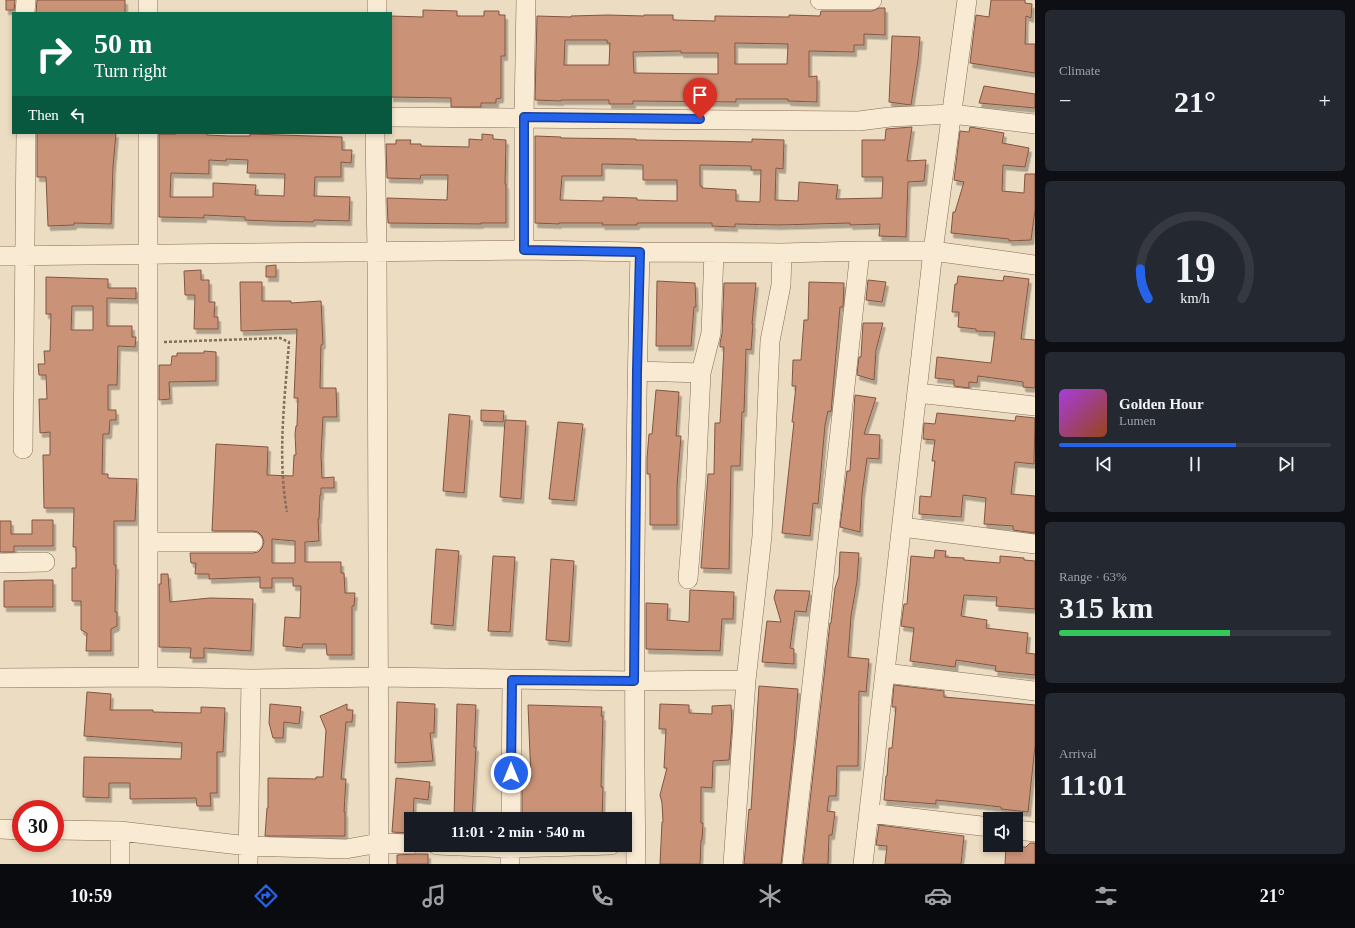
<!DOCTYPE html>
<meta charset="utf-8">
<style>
:root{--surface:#171b24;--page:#242831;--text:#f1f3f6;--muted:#9ea1a6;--line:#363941;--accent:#2563eb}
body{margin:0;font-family:Georgia,serif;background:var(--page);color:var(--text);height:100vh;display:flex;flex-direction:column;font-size:15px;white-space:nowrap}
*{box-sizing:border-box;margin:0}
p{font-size:13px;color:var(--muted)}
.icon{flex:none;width:22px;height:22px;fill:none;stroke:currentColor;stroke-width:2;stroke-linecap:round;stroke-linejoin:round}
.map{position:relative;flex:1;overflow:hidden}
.side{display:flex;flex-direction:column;gap:10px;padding:10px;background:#0d0f14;width:320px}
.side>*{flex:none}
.guide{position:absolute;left:12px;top:12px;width:380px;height:122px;border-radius:0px;box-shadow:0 2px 6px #0003;background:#0b6e4f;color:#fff;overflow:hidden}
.buttons{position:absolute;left:983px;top:812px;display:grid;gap:8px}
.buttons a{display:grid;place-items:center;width:40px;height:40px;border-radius:0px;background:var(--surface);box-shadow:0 2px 6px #0003;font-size:20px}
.speed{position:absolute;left:12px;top:800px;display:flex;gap:8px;font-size:20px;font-weight:700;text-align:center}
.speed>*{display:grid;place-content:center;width:52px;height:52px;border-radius:50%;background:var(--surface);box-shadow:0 2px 6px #0003;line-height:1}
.speed .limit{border:6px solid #d22;background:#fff;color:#111}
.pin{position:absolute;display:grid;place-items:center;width:34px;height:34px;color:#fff;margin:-41px -17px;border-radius:50% 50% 50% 0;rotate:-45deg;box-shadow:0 0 4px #0007}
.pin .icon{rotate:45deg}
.me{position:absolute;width:44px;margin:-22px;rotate:0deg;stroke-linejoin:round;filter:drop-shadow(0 0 3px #0008)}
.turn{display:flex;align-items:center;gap:14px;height:84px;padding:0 16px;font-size:18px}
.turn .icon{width:52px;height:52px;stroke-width:2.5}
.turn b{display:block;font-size:28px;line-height:34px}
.then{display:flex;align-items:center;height:38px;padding:0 16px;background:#0003;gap:8px;font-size:15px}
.big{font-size:30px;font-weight:700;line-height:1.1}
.side .card{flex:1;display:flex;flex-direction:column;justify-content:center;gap:6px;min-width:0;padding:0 14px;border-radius:6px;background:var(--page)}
.side .dial{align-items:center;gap:0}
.dial svg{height:104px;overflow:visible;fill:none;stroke:var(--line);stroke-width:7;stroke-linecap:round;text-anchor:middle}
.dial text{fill:var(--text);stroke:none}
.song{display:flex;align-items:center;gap:12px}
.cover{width:48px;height:48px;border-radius:6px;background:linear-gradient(135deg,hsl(280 70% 55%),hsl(20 70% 35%))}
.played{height:4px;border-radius:2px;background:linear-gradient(90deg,var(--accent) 65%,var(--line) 65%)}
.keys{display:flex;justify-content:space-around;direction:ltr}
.heat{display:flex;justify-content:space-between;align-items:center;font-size:22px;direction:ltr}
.charge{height:6px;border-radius:3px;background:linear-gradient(90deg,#34c759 63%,var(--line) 0)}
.trip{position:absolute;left:404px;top:812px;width:228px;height:40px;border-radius:0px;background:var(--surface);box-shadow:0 2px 6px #0003;font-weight:700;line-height:40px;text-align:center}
.tab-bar{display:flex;height:64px;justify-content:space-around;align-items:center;background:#090b0e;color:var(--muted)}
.tab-bar .icon{width:28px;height:28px}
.tab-bar .active{color:var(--accent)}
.tab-bar b{font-size:18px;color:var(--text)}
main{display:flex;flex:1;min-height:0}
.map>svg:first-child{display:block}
</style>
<main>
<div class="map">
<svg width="1035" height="864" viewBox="0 0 1035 864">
<defs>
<filter id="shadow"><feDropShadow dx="2.5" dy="4.5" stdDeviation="0" flood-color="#0004"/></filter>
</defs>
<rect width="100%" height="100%" fill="#ecdcc1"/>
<!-- building -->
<path fill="#ca9377" stroke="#835540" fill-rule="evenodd" filter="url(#shadow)" d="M6,0H15L14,10H6Z
M37,0H125V13H36Z
M991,0H1025V3L1032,4L1031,18L1026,16L1025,44H1035V73L970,63L976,15L989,17Z
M879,8H885V35L864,34V45H854V52L809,51V77L817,76V102L788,101V99H736V102L633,101V104H609V100H561V101L535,100L537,16L571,17V16L608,15L644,16V15H673V20L715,21V16L789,17V15L820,16L821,11H872ZM565,40H607V43H610L609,65H564ZM735,43L788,44L787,64H735ZM681,51V53H718V74L634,73L633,52Z
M423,10L457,11V16H484V11H499V15H505V56H501V98L496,99V103H481V107H451V98L391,97V16L423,17Z
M892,36L920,37L918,60L911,105L889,102Z
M984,86L1035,94V108L979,103Z
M912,127L907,161L926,160L924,181L908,182L906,237L879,236L880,224L850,225V223L778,225L735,224V227L712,226V223H637V225H602L603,223H559V224L535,223V136L561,137V138L636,139V140L710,141L752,142V139L784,140L783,169L776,168L775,200L798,201L799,182L838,185L836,199L882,198L883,177H862V140H885L886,129ZM602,164L643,165V180H677V201L637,200V198L603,197V201L560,200L562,176H602ZM700,165L751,166V170H761L760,202L736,201V190L702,188V186H700Z
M970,127L1004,133L1002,143L1029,148L1025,167L1003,165L1002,191L1024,193L1025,174H1035V210L1031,240L1009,241V239L951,233L953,212H955L964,182L954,180L960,131L969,132Z
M37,133H116L113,167L111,224L74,223V225L48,226L46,177H37Z
M176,133H207V135L229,136H250V134L342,137V150H352L351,163L341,162V177H315L314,196L350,197L349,221L314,220L313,222L268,221L245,220V217L204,215V218L159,217V134H176ZM226,159L248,160L247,173L285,174L284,196L255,195L256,185L213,183V197H170L171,173L209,174V160L226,161Z
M482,134L493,135V139L506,140L505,184H506V223H481V224L388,223L387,198L447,200L448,175H421L420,179L387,178L386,144H396V140H411L410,144H421V146L469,147V139L482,140Z
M276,265V277H266V266Z
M201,270V280H209V302H215L214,317H218V329H194L195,295H185L184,271Z
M958,276L1003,281L1004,276L1029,279L1021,339L1035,340V388L1023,387V382L978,376L977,383L969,382V388L954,386V380L935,378L937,357L991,363L995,332L976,331V329L958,327L959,312H952L955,284H957Z
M46,277L108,279V288H136V299L107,298V326H132V337H136L135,347L118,346L117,385H108V410H116V420H110L109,434H103L102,474H108V478L137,479L135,521H114V565H116L115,612H117V626L111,629V651H86L87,633L81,630V601H72V568H76V547H73L74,508H44L43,455H50V432L40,433L39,399H47L46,375H39L38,364H45L44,351H50L51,314H46ZM72,306H93V330H71Z
M868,280L886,282L882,302L866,300Z
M657,281L695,283L696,307H694L691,346H656Z
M240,282H262V301H291V303L321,301L323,344L321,345L320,388H336L337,417H323L321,455L322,478L334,477V488H321V495H320L319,519H318L319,541L305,542V562H341V573H344L345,593H355L354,606H352V655H327L326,644H303L302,648L283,646L285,617L300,618L301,586H293V578H272V588H260V577L209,579V574H195L196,563H191L190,553H253L258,552L262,548L264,542L262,536L258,532L253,531H212L216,444L268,447L267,475L293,476L294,455H296L295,434L296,426H297L298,398H294L297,329L241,331ZM272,539L295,541V563H272Z
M809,282L844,283L843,307H840L831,412L828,411L825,425L818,504L813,503L810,536L782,533L794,422H792L796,386H792L793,360H801L804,320H808Z
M724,283H756L752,324H753L751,350L746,349L744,412H742L740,466H731L729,569L701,568L708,474H714L715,423H720L724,347H720V343L722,334Z
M863,323H883L876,350L874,380L857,375L859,357H861Z
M204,351L216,352V381L169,382L170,399L159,400V365H171L172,356H177V353H204Z
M656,390L679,392L676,436H681L677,486V525H650V474H647V458L649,434H652Z
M855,395L876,398L864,434L880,435L879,459L867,458L862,494L860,532L840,527L847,471H850Z
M481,410L504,411L503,422L481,421Z
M937,413L1015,421L1016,416L1035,418L1034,464L1015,462L1011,494L1035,496V533L1013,530V526L984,524L986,498L963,495L961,517L919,514L920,496L931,497L935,461H932L935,440L923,439L924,423L935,424Z
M449,414L470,416L464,493L443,491Z
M505,420L526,421L521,499L500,497Z
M558,422L583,424L574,501L549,499Z
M32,520H53V546H14V552H0V521H11V534H32Z
M436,549L459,551L453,626L431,624Z
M935,550L946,551L945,557L964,558V560L1000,563V556L1024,558V560L1035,561V609L996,606L997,597L964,595L961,616L987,620L986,628L1028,633L1026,653L1035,654V675L995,671L996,666L956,660L955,667L910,661L914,628L901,626L904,604H907L911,556L934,558Z
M840,552L859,553L857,581L851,616L848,657L869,659L866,692L859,691L858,766H837L836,796H829L827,811L835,812L832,835H829L828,864H803L830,623H831L835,588L839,576Z
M493,556L515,557L510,632L488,631Z
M551,559L574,561L569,642L546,640Z
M161,574H168L170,602L210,598L253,599L251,651L204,648V658H190L191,648L159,647V584H161Z
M39,580H53V607H4V581Z
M690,590L734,592L733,619H722L720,651L646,649V603L668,604L667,620L689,622Z
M776,590L810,591L806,612L795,611L790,648L794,649V664L762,662L767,621L781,622L774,598Z
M894,685L944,691V697L1035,705V746L1028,812L1001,809V807L974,804L936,800V804L884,800L886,776H887L889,748H892L896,707H892Z
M759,686L798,689L794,743L781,864H744L749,809L751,810Z
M87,692L111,694L110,710H153V712L201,713V707L225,708L223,752H217V793H210L211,806H197L196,798L130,799V783H109V798L83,797L84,757L181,759L182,743L84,736Z
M397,702L435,704L434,733H430L433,761L395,763Z
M270,704L301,707L299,724L284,722L283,738H273L269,723Z
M347,704V710H353L352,722H346L341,779H346L344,812H345V836H265L267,808H268V778L316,779V777H323L326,730L320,716Z
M457,704L476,705L474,747H476L472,819H454Z
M660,704L689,705V713L712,714V706L731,705L732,725L729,760L713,761L712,788L701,787V823H703L702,840H701L700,864H660L662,822H663L662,803L660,795L667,768H664L666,729H659Z
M528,705L602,707L601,716H603L601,787H603L602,819H522V779H531Z
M396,778L430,782L428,800L414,798L413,819H411V833L392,832Z
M879,825L964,836L961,864H885L887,846L876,845Z
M1030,843H1035V864H1005L1006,846L1026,847Z
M415,854H428V864H397V855Z"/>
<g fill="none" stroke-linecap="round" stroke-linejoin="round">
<defs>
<path id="minor" d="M820,0H872
M25,13L26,0
M148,13V0
M377,13V0
M391,117L859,121L890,117L952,114L1035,124
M148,133V677
M375,133L377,252L379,864
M524,250V117L526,0
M0,256L524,250L640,252
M637,371L701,373L711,333L714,252
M917,393L1035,406
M23,449L26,133
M902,527L1035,544
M148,542H253
M0,563L45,562
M688,579L696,480L701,373
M885,673L1035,691
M0,678L148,677L251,679L379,677L634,681L746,680
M869,813L990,827
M511,819L512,680
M0,829L21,830
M55,830L120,831L248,846L346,849L379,843L411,844
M1016,830L1035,832
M437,845L510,848L611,845
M120,864V831
M248,864L251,679
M510,864V845
M636,864C633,660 635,456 640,252L782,253L860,251H933L1035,265
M733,864L746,680L762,536L770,341L781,285L782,253
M792,864L860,251
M863,864L933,251L967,0"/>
</defs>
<!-- minor casing -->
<use href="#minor" stroke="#856d59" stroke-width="20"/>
<!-- path -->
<path stroke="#856d59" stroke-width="2.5" stroke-dasharray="3 2" stroke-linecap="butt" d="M164,342L280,338L289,342C285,398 277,456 287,512"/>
<!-- minor -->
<use href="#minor" stroke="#f8ead3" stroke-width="19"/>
</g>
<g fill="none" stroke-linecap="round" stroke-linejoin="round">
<defs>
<path id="route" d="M511,773L512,680L634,681L637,371L640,252L524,250V117L700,119"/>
</defs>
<!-- route casing -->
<use href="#route" stroke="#184099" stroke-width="10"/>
<!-- route -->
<use href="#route" stroke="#2563eb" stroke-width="7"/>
</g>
</svg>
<div class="buttons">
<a><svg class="icon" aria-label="sound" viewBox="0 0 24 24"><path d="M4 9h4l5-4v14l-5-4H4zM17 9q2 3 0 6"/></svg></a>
</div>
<div class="speed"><div class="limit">30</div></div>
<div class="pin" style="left:700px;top:119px;background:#d93025"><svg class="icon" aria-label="arrive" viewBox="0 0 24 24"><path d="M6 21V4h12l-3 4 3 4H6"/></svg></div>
<svg class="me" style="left:511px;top:773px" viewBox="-20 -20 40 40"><circle r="17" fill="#2563eb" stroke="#fff" stroke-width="3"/><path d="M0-11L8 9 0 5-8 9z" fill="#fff"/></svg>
<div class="trip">11:01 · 2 min · 540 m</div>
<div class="guide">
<div class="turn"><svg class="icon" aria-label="right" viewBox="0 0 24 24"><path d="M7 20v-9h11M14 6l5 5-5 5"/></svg><div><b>50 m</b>Turn right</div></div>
<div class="then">Then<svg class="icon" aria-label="left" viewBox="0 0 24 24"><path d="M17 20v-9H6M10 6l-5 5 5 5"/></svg></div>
</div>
</div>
<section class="side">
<div class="card"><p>Climate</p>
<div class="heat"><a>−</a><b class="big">21°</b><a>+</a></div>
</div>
<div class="card dial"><svg viewBox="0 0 100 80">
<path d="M14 69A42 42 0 1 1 86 69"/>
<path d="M14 69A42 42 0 0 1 8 46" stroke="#2563eb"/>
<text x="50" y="56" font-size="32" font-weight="700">19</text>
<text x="50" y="72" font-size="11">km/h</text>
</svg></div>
<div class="card">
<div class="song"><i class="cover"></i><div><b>Golden Hour</b><p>Lumen</p></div></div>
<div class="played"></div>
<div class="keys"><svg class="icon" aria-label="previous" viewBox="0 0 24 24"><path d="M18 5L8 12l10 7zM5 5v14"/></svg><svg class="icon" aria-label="pause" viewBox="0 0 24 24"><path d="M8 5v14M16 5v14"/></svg><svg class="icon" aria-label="next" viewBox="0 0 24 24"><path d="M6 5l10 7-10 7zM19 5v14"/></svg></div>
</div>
<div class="card"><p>Range · 63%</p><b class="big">315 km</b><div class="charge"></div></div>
<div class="card"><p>Arrival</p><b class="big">11:01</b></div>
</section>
</main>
<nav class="tab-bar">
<b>10:59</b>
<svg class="icon active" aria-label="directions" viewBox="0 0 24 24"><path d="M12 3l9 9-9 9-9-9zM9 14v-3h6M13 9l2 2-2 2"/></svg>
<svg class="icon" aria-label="music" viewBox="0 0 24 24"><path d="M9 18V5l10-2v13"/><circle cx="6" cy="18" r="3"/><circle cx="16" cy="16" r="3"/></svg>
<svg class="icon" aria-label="phone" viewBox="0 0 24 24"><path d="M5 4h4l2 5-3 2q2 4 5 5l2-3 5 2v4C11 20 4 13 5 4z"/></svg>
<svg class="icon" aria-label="climate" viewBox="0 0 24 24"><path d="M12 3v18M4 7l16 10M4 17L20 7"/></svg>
<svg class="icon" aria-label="car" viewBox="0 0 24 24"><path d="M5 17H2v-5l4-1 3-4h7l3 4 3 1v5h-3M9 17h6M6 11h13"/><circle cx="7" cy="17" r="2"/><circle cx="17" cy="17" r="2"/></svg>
<svg class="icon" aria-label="filters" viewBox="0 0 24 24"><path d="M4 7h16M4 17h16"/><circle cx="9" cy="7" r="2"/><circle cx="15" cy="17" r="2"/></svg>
<b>21°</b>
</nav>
